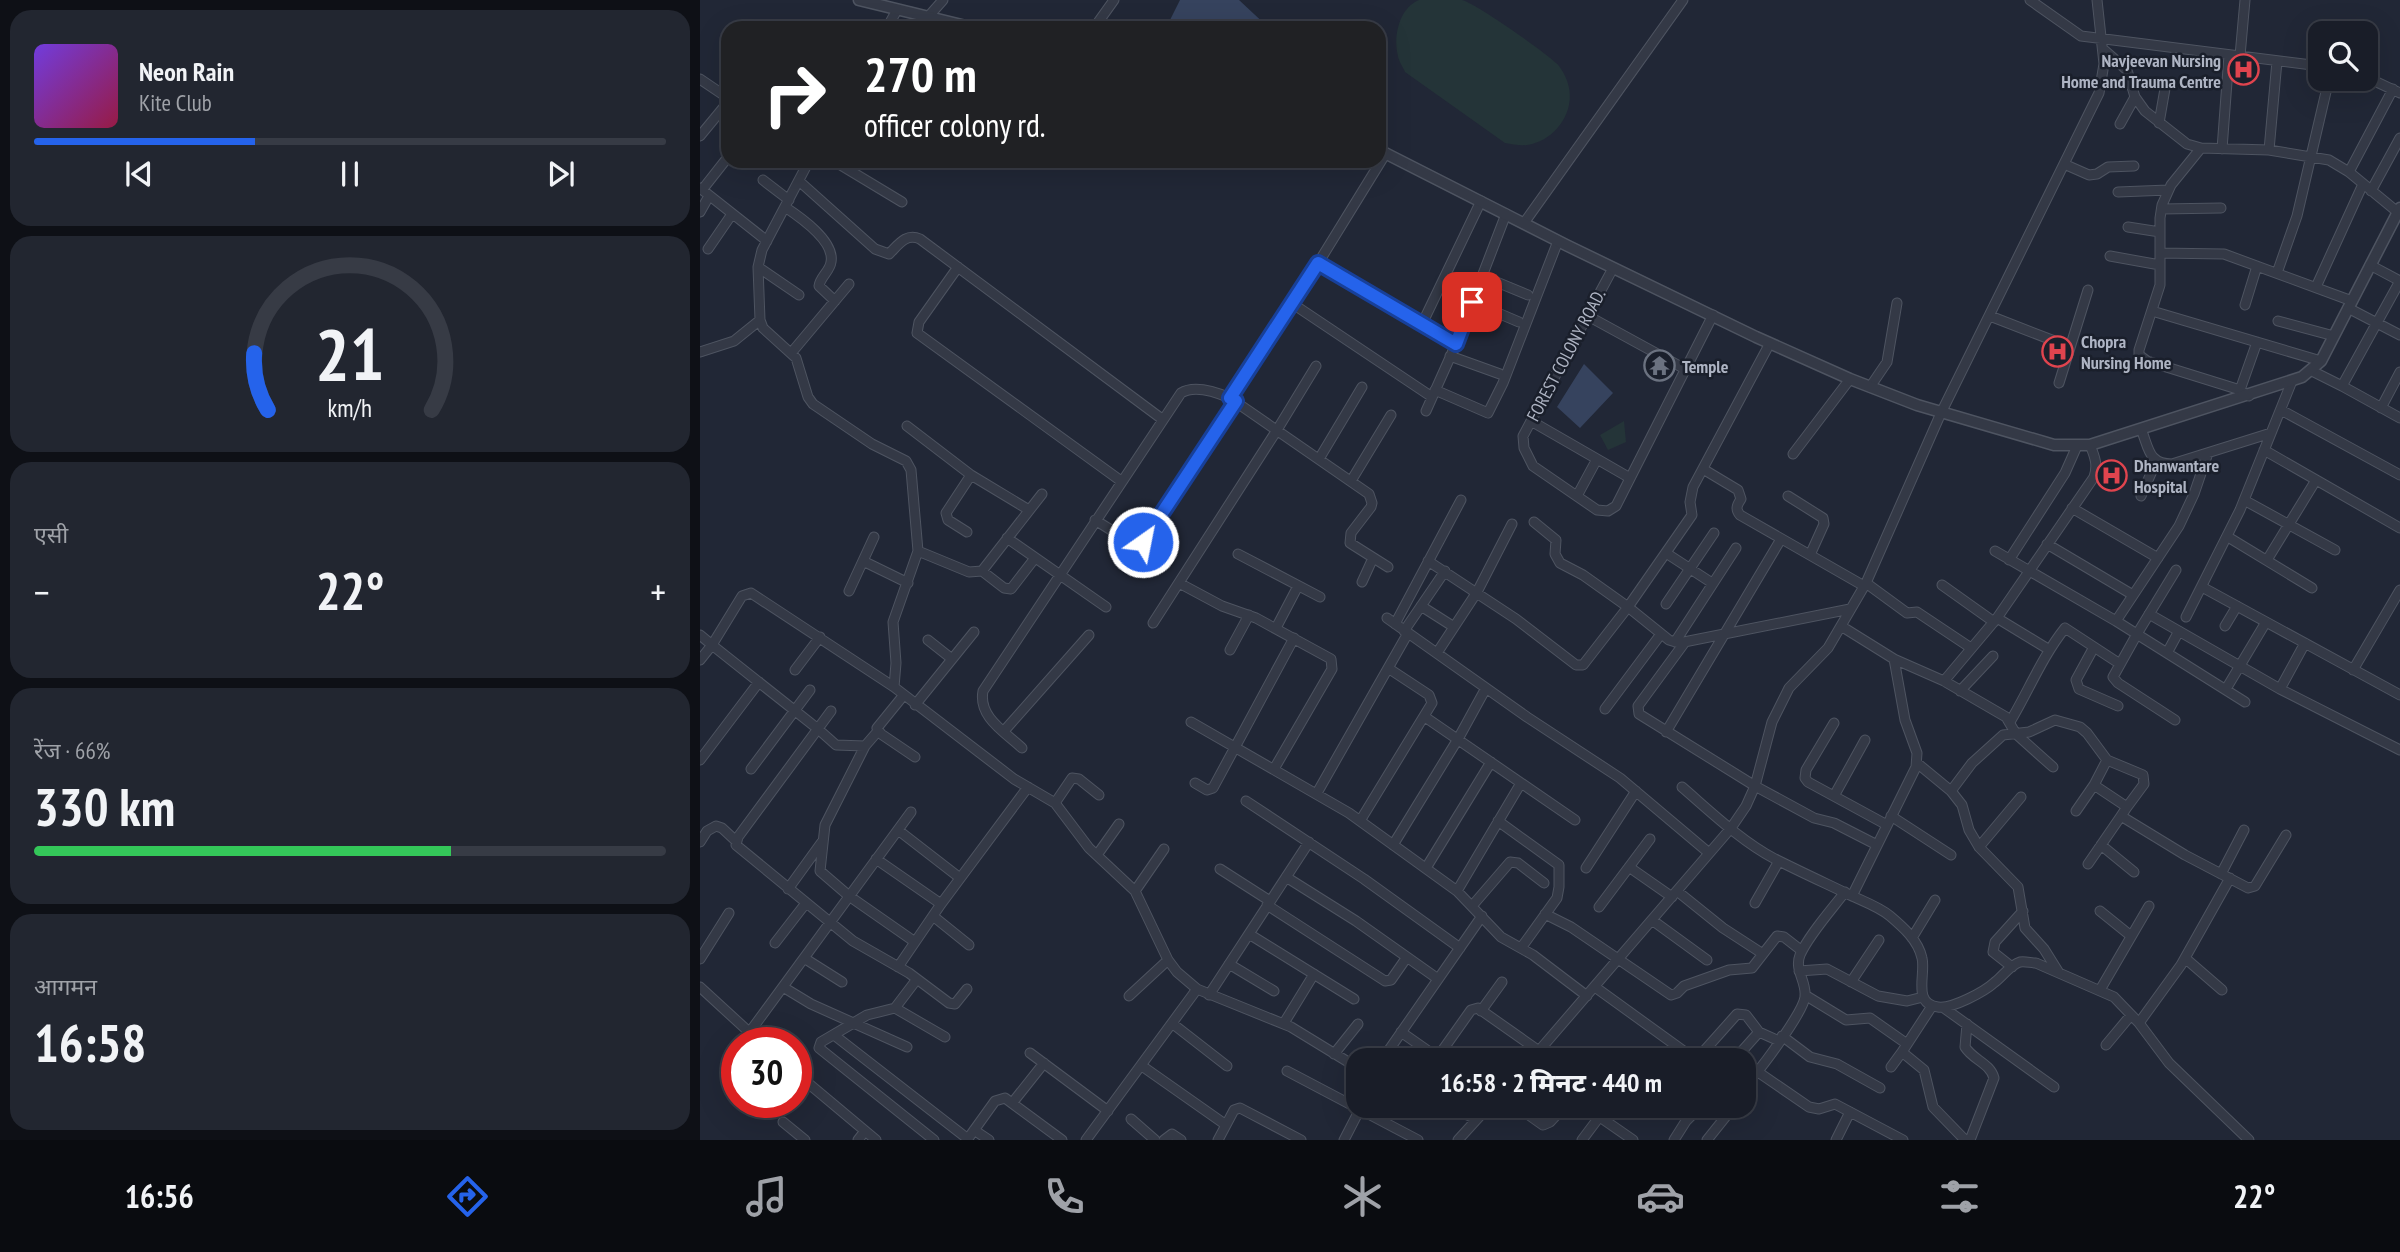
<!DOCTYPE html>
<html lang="hi">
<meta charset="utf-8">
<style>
:root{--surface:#191d28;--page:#222630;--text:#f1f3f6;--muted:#9fa2a8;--line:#373b45;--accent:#2563eb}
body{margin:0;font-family:"PT Sans Narrow","Noto Sans Devanagari",sans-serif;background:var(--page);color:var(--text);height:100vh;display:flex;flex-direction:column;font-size:26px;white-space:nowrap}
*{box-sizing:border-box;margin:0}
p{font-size:23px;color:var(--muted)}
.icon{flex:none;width:38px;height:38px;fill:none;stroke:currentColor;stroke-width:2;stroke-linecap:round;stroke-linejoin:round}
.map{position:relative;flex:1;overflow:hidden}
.details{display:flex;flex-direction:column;gap:10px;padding:10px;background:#0e1016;width:700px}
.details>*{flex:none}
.hud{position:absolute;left:21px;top:21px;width:665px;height:147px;border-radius:21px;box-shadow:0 7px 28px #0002,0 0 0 2px var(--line);background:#202124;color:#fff;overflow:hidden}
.fabs{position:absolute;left:1608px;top:21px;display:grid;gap:14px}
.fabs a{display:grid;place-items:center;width:70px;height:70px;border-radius:14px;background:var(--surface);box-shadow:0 7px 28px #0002,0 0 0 2px var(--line);font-size:35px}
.speed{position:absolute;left:21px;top:1027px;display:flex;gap:14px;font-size:35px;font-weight:700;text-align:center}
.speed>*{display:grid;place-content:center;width:91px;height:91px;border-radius:50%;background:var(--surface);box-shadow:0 7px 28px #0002,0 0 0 2px var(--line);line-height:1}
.speed .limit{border:10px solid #d22;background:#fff;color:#111}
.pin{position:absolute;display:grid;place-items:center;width:60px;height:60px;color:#fff;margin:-30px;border-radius:14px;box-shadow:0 4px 10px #0006}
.me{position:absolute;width:77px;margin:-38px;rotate:33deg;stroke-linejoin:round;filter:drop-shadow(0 0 5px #0008)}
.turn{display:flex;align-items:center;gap:24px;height:147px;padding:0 28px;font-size:32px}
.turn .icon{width:91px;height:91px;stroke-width:2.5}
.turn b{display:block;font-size:49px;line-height:60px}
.big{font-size:52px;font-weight:800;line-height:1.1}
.details .card{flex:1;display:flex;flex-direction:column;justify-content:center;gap:10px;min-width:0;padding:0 24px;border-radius:21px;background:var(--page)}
.details .dial{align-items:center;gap:0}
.dial svg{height:182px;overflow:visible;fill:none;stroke:var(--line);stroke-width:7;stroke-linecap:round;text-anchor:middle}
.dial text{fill:var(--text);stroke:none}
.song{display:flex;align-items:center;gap:21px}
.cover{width:84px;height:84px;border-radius:10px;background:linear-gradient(135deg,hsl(260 70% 55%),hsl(340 70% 35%))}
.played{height:7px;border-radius:4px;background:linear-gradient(90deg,var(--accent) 35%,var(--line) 35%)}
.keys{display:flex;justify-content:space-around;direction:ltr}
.heat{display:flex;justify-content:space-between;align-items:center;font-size:38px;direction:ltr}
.charge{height:10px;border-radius:5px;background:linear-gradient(90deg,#34c759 66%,var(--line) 0)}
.trip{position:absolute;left:646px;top:1048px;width:410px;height:70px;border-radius:21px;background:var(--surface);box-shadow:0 7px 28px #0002,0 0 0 2px var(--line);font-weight:800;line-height:70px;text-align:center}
.tabs{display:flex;height:112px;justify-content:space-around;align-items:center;background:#0a0c10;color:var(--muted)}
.tabs .icon{width:49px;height:49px}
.tabs .selected{color:var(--accent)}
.tabs b{font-size:32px;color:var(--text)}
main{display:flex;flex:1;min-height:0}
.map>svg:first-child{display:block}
</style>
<main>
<section class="details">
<div class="card">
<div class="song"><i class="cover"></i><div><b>Neon Rain</b><p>Kite Club</p></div></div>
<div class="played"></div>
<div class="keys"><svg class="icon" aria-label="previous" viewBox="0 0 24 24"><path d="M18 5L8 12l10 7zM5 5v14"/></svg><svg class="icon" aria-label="pause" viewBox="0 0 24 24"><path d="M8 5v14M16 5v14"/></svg><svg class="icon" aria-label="next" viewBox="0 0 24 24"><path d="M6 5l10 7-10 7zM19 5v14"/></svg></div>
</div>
<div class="card dial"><svg viewBox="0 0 100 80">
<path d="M14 69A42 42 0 1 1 86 69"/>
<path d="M14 69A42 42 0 0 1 8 44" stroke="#2563eb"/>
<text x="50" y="56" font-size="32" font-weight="700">21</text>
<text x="50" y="72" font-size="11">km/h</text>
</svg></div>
<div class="card"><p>एसी</p>
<div class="heat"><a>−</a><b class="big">22°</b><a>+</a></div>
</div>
<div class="card"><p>रेंज · 66%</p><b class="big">330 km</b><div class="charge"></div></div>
<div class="card"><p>आगमन</p><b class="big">16:58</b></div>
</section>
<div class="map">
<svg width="1700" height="1140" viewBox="0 0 1700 1140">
<rect width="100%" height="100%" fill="#212736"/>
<!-- park -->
<path fill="#243438" d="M719,0C732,0 749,0 762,0C775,3 845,52 856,63C860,66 863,72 865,76C880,106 858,140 827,145C820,146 812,144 805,143L705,72C703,67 699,62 698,56C693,37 699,8 719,0Z
M924,421L926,442L908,450L900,435Z"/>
<!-- water -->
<path fill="#36435e" d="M480,0H539L569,28H466Z
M884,364L913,393L880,428L857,407Z"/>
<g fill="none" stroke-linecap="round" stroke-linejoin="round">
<defs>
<path id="minor" d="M1330,0L1381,36L1620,66
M228,17L243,0
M187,28L197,10
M394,28L414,0
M1404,50L1427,70L1435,97L1445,111L1487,144L1501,148L1569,150L1629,160L1649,172L1700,214
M1540,56L1545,0
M1666,77L1700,93
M0,79L28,98
M1459,123L1466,83
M1420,124L1435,97
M0,136L28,102
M1501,148L1471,185L1462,205L1460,218V285L1439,350V355L1447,361L1537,389L1549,396
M1522,149L1529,55
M1569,150L1577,61
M109,161L62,250L58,267L60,320L63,328L96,358L108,397L113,404L172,444L206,461L211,470L218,551L193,622L196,663L194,687L314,779L355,803L389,848L435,891L468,960L477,972L497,989L591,1027L658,1068
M134,161L202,202
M1364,164L1389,175L1397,174L1408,167L1434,166
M1649,172L1693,89
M63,180L89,200
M99,181L175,249L189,254C199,244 206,233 220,239L462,419
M0,188L67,241
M2,190L28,157
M1671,191L1700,138
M1418,192L1468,190
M85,207C100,217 135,241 131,262C130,271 120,277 119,286L135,301
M1462,209L1521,208
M0,212L9,196
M824,223L983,0
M1428,227L1460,232
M8,249L32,214
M1460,253L1524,254L1652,301
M1410,256L1460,265
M618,263L756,344L806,214
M1670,265L1700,281
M58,267L99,295
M258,267L219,322L217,333L421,481
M913,268L823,436L824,448L833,466L897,510L908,511L916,506L1013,315
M1577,273L1597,216L1629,79
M782,276L828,295
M1616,287L1663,184
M772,302L819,322
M593,304L732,397
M1545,305L1557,266
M1648,308L1700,335
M1452,311L1621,361
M888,316L985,369
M1290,316L1370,347
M1578,321L1634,336
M722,324L781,201
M1070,343L993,487L990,502L992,515L928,607L969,640L979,643L1150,609
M0,352L34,341L60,320
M92,352L149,284
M750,356L800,374
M1612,371L1642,386L1700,281
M1359,383L1388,290
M1642,386L1700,418
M1170,387L1187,362L1197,303
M735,390L788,413L803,383L858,241
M1540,390L1557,342
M530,398L669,494L672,503L671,507L651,533L650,543L688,567
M1681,408L1700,372
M1581,410L1700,475
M726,411L756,344
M831,421L930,478
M207,426L271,475
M1441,429C1449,448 1448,464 1472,464L1571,433
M1564,450L1700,528
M1093,454L1150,379
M619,459L662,387
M1003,469L1038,490L1041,499C1037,505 1035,509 1040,515L1164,586
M651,481L691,415
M877,496L897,459
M1088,496L1123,518L1124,524L1110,555
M1441,496L1456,462
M1544,500L1635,550
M1372,508L1458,558
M395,520L432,543L441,544L443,542L536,401
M267,532L248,520L246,513L271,475L329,510
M1528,537L1612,588
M307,538L406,607
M1347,544L1433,595
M218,551L269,572L282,571L342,494
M1295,551L1416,621L1479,526L1494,494L1508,453
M966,553L1012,583
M538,554L620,597
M1309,560L1365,473L1377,446
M1567,560L1616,480
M163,561L208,583
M728,561L816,619L876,665H883L928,607L883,575L860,563L855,554L856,540L834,522
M282,571L304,588L311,589L335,558
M662,582L673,558
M479,583L522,606L556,618L631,659L632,669L574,769
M1166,583L1207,613L1217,612L1271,648
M1242,585L1294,622
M1502,587L1700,695
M149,591L174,537
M966,604L1014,533
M721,606L754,627
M1449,614L1580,689L1700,750
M1486,617L1540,510L1592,381
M687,618L827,717L920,778L1009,853
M1297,618L1348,649
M1416,621L1545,702
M453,623L577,430L616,366
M695,624L761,500
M1141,626L1194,659L1205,720L1217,753L1216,767L1152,896
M1525,626L1537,606
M576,628L598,586
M704,631L745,571
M0,635L12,645L42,596L51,593L194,687
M228,640L252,659
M975,642L1036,548
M985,642L938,706L939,714L1055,786L1114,818L1134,823L1177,845
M1394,647L1376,680L1379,689L1418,706
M530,650L549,615
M737,653L777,592L812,524
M1467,653L1479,631
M1194,659L1244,681L1306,717L1316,734L1353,767
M0,660L12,645L118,729L136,745L165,746L178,731
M95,670L120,637
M1653,670L1700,590
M1244,681L1297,618L1394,477C1398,465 1395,457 1390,445
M1526,689L1566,622
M1580,689L1605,643
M1260,691L1293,656
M203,696L177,728L181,734L215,757
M215,705L274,632
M905,709L961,634
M131,711L38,837L36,845L153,941L209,973L249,1003L255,1004L267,989
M725,717L875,820
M1475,720L1418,683L1413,677L1437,634L1476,570
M491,722L649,813L757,891L801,937L833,955L887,996
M1310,722C1329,690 1342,657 1365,628L1420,664
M1134,723L1106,770L1105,778L1108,782L1187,825
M304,731L389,635
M966,732L1081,539
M165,746L125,825L120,871L149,896L215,942
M322,748C305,732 278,717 283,691L481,393C494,385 516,392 530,398L593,304L686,153
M0,760L59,682
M1407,760L1443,775L1444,784L1427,807
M1217,763L1251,791L1272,763L1303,735L1329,732L1355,720L1380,727L1387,733L1407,760L1394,785L1427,807L1421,816L1485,855L1548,888L1555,886L1586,835
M51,769L110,690
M495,783L507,790L513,788L594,638
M982,787C1011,812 1041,841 1075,859C1101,872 1127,884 1152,896C1165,902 1179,907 1190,916C1203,927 1218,940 1222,958C1226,974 1212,1004 1238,1007C1252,1009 1284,992 1295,982C1303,976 1310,965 1320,962C1325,961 1331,963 1336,963L1414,997L1439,1023L1469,1063L1549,1140
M1251,791L1262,805L1269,830L1279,847L1318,887L1325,928L1344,949L1359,973
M617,793L708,633
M1134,796L1165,740
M546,801L664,879L760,948
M355,803L372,778L379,779L399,795
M1376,811L1394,785
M1191,816L1251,855
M660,821L732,703L729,695L688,668
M798,821L859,865V887L857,898L821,948
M198,830L260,878
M0,842L7,831L16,826L22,828L36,841
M693,845L758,739L786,688
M1401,845L1434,872
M1279,847L1321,797
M397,855L419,824
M176,859L241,904
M1388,864L1421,816
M929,867L972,897
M726,868L791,762
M886,868L936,791
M520,869L570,901
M1521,874L1544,830
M586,877L656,921L738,979
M88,889L122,842
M435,891L464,849
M757,891L821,783
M977,891L1023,928L1063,954
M1055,903L1079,861
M567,905L685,981L691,980L707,957
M772,906L810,862L818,863L844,883
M899,907L950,839
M1400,911L1431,936
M845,914L871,927L971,995L977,993L984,986L1029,970L1052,968L1077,936L1084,937L1102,951
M233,916L269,945
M952,920L1007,960
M549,934L654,999
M1212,938L1235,900
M75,943L106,903
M104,958L142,982
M1485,958L1522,990
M0,959L29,913
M529,964L574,991
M198,967L241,904L328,787
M1312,967L1293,952L1295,942L1323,911
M1099,971L1127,969L1178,996L1207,1001L1223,997
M217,979L195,1008L167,1015L121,1042L119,1048L234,1140
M1151,982L1179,940
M0,987L61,1043
M83,987L111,1004L207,1047
M895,987L996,1060
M1400,990L1449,906
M509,995L609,842
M1105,995L1146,1020L1170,1018L1207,1044
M429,996L468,960
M1232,1006L1202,1052L1224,1070L1233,1107L1265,1140
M195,1008L245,1037
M1244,1008L1354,1087
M781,1011L802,982
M584,1023L614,974
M1439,1023L1481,965L1530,878
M473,1024L527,1066
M1267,1024L1265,1047C1273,1060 1290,1063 1294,1078L1270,1140
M701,1032L741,1060
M49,1033L211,812
M134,1035L268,1139
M1082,1036L1110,1057L1137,1064L1180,1088
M1406,1045L1431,1015
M330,1053L408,1111
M634,1054L658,1024
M737,1058L771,1010L778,1008L839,1051
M682,1060L782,916
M831,1060L1031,828L1046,806L1055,786L1072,722L1089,688L1128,648L1166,583L1241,413L1399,93L1404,64L1397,0
M996,1060L1037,1014L1046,1015L1059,1032
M1034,1060L1059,1032L1079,1041
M442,1066L526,1125
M1191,1067L1202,1052
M587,1071L718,1140
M1058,1072L1109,1107L1119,1109L1135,1104L1203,1140
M96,1073L176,1140
M1043,1086C1056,1078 1103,1012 1105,997C1107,982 1094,970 1100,955C1108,936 1132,909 1145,892
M313,1102L344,1063
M745,1106L777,1119
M816,1106L843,1125L850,1122L865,1106
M884,1106L933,1140
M431,1119L455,1140
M83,1122L105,1140
M274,1130L289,1140
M158,1140L165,1131
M267,1140L295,1101L305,1098L362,1140
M386,1140L497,989
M464,1140L472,1134L481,1140
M518,1140L534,1110L540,1108L601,1140
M644,1140L660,1109
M758,1140L789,1106
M882,1140L900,1116
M974,1140L986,1121L1001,1106
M1007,1140L1027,1115L1023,1106
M1136,1140L1150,1112"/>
<path id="tertiary" d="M159,0L274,28
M679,150L866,245L1056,337L1150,379L1217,405L1354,445H1390L1602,377L1621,361L1700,208"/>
</defs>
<!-- minor casing -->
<use href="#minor" stroke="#4e5461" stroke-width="11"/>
<!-- tertiary casing -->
<use href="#tertiary" stroke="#4e5461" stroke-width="13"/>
<!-- minor -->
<use href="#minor" stroke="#343946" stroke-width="9"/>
<!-- tertiary -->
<use href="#tertiary" stroke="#343946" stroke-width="10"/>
</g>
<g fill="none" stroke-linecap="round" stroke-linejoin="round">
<defs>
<path id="route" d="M443,542L536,401L530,398L618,263L756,344L772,302"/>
</defs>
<!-- route casing -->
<use href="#route" stroke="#184099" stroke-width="18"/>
<!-- route -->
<use href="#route" stroke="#2563eb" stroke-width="12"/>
</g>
<!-- icons -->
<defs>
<symbol id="hospital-ring" viewBox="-11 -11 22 22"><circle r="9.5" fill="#1a1f2b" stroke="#e0444e" stroke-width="1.5"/><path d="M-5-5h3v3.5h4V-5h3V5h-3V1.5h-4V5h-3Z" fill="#e0444e"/></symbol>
<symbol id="temple-ring" viewBox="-11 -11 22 22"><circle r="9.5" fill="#1a1f2b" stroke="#6b7280" stroke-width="1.5"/><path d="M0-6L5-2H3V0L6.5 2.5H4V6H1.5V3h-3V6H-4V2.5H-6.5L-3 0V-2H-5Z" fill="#6b7280"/></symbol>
</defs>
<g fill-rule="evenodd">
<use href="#hospital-ring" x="1526" y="52" width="35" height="35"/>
<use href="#hospital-ring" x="1340" y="334" width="35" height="35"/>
<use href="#temple-ring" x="942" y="348" width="35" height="35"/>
<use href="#hospital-ring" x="1394" y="458" width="35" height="35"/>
</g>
<g text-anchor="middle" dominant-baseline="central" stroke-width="5" stroke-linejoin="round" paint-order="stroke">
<!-- poi labels -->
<g font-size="18" font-weight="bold" fill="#aeb4c3" stroke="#1a1f2b" text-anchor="start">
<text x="1521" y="60" text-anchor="end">Navjeevan Nursing<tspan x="1521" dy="21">Home and Trauma Centre</tspan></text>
<text x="1381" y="341">Chopra<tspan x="1381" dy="21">Nursing Home</tspan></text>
<text x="982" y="366">Temple</text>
<text x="1434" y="465">Dhanwantare<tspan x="1434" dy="21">Hospital</tspan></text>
</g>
<!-- street labels -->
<g font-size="18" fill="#aeb4c3" stroke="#1a1f2b">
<text transform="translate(866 355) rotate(-62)">FOREST COLONY ROAD.</text>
</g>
</g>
</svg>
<div class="fabs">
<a><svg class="icon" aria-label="search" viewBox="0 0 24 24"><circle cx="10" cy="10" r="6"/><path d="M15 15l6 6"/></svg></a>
</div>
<div class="speed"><div class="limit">30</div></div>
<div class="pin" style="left:772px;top:302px;background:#d93025"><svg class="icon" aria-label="arrive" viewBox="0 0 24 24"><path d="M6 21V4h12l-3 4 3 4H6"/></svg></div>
<svg class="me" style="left:443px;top:542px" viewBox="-20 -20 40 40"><circle r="17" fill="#2563eb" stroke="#fff" stroke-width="3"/><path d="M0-11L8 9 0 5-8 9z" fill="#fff"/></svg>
<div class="trip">16:58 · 2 मिनट · 440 m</div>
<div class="hud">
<div class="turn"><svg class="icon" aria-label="right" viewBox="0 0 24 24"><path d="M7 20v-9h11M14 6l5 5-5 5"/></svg><div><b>270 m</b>officer colony rd.</div></div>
</div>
</div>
</main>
<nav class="tabs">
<b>16:56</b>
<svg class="icon selected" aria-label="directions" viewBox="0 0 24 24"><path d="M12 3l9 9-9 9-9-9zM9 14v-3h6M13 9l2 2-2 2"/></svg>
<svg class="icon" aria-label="music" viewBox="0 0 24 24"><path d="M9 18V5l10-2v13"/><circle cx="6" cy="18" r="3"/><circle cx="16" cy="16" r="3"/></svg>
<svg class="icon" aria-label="phone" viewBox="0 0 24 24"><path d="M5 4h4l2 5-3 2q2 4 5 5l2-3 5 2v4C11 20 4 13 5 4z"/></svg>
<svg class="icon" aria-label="climate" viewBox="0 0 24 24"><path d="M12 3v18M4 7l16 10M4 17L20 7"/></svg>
<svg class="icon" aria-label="car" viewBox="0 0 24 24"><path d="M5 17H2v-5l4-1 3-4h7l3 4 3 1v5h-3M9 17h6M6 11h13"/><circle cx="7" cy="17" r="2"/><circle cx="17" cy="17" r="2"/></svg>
<svg class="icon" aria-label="filters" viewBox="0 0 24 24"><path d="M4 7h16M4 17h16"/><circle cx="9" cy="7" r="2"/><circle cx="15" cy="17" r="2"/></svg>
<b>22°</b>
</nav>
